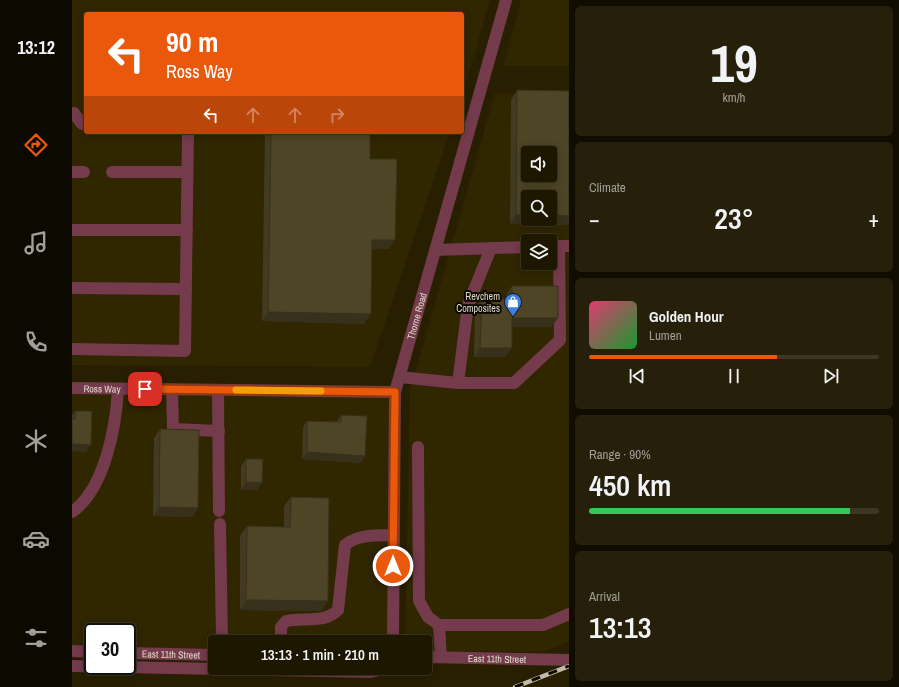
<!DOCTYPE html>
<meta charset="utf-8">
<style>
:root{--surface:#1e1700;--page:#26200a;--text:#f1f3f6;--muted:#a19f99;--line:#3c3622;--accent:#ea580c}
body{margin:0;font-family:"Archivo Narrow",sans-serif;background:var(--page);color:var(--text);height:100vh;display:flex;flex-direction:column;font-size:15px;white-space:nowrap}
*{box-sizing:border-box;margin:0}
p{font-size:13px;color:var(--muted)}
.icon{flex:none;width:22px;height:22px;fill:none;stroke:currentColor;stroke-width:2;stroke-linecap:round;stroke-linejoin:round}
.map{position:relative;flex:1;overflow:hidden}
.panel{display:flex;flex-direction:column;gap:6px;padding:6px;background:#100d00;width:330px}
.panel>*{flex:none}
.guide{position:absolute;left:12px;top:12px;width:380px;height:122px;border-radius:4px;box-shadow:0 2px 10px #0003,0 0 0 1px var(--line);background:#ea580c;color:#fff;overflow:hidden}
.fabs{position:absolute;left:449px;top:146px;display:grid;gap:8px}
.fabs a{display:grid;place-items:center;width:36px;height:36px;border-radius:4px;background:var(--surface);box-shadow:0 2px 10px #0003,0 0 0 1px var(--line);font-size:20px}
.speed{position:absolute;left:12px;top:623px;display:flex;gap:8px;font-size:20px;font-weight:700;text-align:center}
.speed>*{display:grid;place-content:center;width:52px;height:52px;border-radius:50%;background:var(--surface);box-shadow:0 2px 10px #0003,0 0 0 1px var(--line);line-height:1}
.speed .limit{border:2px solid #111;border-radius:6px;background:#fff;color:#111}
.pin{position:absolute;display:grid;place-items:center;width:34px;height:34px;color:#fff;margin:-17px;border-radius:8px;box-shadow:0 2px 6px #0006}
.me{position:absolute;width:44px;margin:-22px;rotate:0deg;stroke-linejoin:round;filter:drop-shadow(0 0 3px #0008)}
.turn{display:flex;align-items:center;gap:14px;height:84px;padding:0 16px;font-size:18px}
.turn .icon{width:52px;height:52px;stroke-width:2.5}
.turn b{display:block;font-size:28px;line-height:34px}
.lanes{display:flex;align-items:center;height:38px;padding:0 16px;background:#0003;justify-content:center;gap:20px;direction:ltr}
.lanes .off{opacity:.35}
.big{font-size:30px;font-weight:600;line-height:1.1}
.panel .widget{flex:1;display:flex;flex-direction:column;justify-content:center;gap:6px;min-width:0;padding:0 14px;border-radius:6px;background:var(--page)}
.panel .dial{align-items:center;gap:0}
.dial b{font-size:52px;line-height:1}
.song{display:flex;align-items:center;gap:12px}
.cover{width:48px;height:48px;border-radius:6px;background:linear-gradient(135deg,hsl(340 70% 55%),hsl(130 70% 35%))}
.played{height:4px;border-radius:2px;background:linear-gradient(90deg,var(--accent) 65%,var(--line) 65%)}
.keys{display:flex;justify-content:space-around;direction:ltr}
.heat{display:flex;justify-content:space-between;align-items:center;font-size:22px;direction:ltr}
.charge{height:6px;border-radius:3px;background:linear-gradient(90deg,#34c759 90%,var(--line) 0)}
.trip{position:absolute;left:136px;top:635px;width:224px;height:40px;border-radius:4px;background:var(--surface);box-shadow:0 2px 10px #0003,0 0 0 1px var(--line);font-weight:600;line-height:40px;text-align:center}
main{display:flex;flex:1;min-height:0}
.tabs{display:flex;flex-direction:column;width:72px;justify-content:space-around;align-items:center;background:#0c0900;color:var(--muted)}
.tabs .icon{width:28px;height:28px}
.tabs .on{color:var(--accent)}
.tabs b{font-size:18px;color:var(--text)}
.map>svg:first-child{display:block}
</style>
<main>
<nav class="tabs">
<b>13:12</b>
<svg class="icon on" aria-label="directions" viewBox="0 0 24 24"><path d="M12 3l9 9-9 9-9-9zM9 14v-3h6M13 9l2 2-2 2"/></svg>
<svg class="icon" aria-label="music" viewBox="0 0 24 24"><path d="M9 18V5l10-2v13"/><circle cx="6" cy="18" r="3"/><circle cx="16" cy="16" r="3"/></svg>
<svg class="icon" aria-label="phone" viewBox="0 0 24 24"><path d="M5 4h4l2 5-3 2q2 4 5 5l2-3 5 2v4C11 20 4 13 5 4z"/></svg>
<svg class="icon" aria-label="climate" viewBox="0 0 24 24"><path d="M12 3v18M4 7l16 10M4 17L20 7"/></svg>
<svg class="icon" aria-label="car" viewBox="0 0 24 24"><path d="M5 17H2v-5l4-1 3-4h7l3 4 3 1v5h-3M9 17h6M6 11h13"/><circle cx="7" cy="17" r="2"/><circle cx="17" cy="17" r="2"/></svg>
<svg class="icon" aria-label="filters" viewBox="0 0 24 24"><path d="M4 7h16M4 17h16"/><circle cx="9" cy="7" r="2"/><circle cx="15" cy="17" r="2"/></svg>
</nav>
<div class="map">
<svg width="497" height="687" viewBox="0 0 497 687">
<rect width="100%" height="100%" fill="#281f00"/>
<!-- built -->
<path fill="#302600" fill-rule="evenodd" d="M0,0H418L390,97V14H14V132H378L298,367L0,365Z
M449,0H497V66H431Z
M423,93L497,94V641L472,652L353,651V642H333L338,390ZM456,153H478V175H456ZM456,197H478V219H456ZM456,241H478V263H456Z
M0,393L317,394V642H143V651H55V632H21V651H0Z"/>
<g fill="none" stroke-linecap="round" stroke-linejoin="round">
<!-- minor -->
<g stroke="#743b4c" stroke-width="12">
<path d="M0,113H2L10,124H14"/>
<path d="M0,172H12"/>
<path d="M40,172H115"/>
<path d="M0,230H115"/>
<path d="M478,246H497"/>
<path d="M419,248L396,305L386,383H442L488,340L487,246"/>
<path d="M363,250L456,247"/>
<path d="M0,288L114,289"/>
<path d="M0,349L113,351L116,132"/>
<path d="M328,377L386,383"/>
<path id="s1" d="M0,388L323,392"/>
<path d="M100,390L101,429L147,431"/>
<path d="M146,390L147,511"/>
<path d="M346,447L347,601L356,617L367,625"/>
<path d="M0,512C33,489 44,426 46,389"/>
<path d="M148,524L150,642"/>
<path d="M209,642V627L214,621C232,617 252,624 266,610L273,545C287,534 304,536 321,535"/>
<path id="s2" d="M321,642L323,392L434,0"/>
<path d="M0,651L21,652"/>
<path id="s3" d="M55,653L143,655"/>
<path id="s4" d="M353,657L497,660"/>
<path d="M369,657L367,625H471L497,614"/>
<path d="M0,666L299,672L316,668"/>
</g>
<defs>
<path id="rail" d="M443,687L497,666"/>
</defs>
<!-- rail casing -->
<use href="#rail" stroke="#c2bca8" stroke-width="4.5"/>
<!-- rail -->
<use href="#rail" stroke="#0d0901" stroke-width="3" stroke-dasharray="9" stroke-linecap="butt"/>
</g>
<!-- wall -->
<path fill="#433b21" d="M445,90L497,91V225L438,224L439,100Z
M193,132H298V159L317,249H300L292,324L190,321Z
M440,286L486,318L479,327H440L433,357H402L403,308L410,299H434V295Z
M3,411L14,452L0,451V415Z
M269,415L289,463L230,459L231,427L235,421L265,422Z
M88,429L126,508L120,517L81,516L82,438Z
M174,459L185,490H169V466Z
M219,497L256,601L249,611L168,610V536L175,526L212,527V506Z"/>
<!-- shaded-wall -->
<path fill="#37301b" d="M444,215H456V219H478V215L497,216V225L438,224Z
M300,240H323L317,249H294Z
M196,312L299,314L292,324L190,321Z
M440,318H486L479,327H434Z
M408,348H440L433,357H402Z
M0,444L19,445L14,452L0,451Z
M235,452L293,456L289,463L230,459Z
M174,482L190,483L185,490H169Z
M87,507L126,508L120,517L81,516Z
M174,600L256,601L249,611L168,610Z"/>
<!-- building -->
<path fill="#4e4526" stroke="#37301b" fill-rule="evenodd" d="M445,90L497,91V216L478,215V197H456V215H444ZM456,153H478V175H456Z
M199,132H298V159H325L323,240H300L299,314L196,312Z
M440,286H486V318H440V348H408L410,299H440Z
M3,411H20L19,445L0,444V419H3Z
M269,415L295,416L293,456L235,452V421L269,422Z
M88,429L127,430L126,508L87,507Z
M174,459H191L190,483L174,482Z
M219,497L257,498L256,601L174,600L175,526L218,527Z"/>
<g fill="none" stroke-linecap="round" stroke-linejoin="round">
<defs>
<path id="route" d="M73,389L323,392L321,566"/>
</defs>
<!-- route casing -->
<use href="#route" stroke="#983908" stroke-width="10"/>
<!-- route -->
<use href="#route" stroke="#ea580c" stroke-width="7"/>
<!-- slow -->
<path stroke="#f59e0b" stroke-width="7" d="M164,390L249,391"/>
</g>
<!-- icons -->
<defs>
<symbol id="shop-pin" viewBox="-11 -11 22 30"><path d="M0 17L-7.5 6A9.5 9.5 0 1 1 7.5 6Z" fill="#3f7fe0" stroke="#0d0901"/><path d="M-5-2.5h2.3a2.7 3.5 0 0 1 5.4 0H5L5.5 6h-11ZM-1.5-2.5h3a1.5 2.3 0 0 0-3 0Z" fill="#fff"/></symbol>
</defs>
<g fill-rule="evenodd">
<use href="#shop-pin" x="431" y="292" width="20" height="27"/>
</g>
<g text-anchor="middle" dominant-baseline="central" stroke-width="4" stroke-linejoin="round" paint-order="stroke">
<!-- poi labels -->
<g font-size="10" fill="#dfdac8" stroke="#0d0901" text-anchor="end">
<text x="428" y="296">Revchem<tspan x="428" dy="12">Composites</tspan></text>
</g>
<!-- street labels -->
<g font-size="10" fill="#dfdac8" stroke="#0d0901">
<text stroke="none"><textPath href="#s2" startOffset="329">Thorne Road</textPath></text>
<text stroke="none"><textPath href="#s1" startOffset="30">Ross Way</textPath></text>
<text stroke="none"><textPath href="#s3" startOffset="44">East 11th Street</textPath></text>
<text stroke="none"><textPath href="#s4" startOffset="72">East 11th Street</textPath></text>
</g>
</g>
</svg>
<div class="fabs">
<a><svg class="icon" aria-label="sound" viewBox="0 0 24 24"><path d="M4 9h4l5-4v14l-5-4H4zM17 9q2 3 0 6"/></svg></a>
<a><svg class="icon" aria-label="search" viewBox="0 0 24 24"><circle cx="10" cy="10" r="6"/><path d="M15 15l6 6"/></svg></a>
<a><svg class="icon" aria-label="layers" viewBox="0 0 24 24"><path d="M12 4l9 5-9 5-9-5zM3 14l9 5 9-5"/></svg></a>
</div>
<div class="speed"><div class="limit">30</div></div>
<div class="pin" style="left:73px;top:389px;background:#d93025"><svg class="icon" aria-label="arrive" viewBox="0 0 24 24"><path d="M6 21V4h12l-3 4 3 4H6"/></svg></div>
<svg class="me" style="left:321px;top:566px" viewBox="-20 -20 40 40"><circle r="17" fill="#ea580c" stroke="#fff" stroke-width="3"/><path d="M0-11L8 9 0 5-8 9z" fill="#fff"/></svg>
<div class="trip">13:13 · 1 min · 210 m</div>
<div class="guide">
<div class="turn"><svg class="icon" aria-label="left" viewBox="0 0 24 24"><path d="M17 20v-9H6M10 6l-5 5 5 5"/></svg><div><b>90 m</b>Ross Way</div></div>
<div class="lanes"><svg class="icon" aria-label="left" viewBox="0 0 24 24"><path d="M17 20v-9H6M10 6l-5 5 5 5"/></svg><svg class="icon off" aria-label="ahead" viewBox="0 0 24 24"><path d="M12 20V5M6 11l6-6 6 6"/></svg><svg class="icon off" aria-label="ahead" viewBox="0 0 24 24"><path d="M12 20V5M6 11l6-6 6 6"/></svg><svg class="icon off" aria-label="right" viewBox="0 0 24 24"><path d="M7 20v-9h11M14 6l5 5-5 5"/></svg></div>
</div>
</div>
<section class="panel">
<div class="widget dial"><b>19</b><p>km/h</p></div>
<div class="widget"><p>Climate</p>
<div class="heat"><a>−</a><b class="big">23°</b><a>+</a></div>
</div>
<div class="widget">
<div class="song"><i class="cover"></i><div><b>Golden Hour</b><p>Lumen</p></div></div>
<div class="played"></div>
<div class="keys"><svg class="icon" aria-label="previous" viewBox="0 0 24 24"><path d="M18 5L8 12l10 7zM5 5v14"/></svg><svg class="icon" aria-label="pause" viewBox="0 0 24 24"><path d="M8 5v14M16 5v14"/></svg><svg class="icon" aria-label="next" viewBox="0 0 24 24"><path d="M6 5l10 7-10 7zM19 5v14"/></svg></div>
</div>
<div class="widget"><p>Range · 90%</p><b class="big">450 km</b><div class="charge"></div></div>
<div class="widget"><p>Arrival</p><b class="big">13:13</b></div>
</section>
</main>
